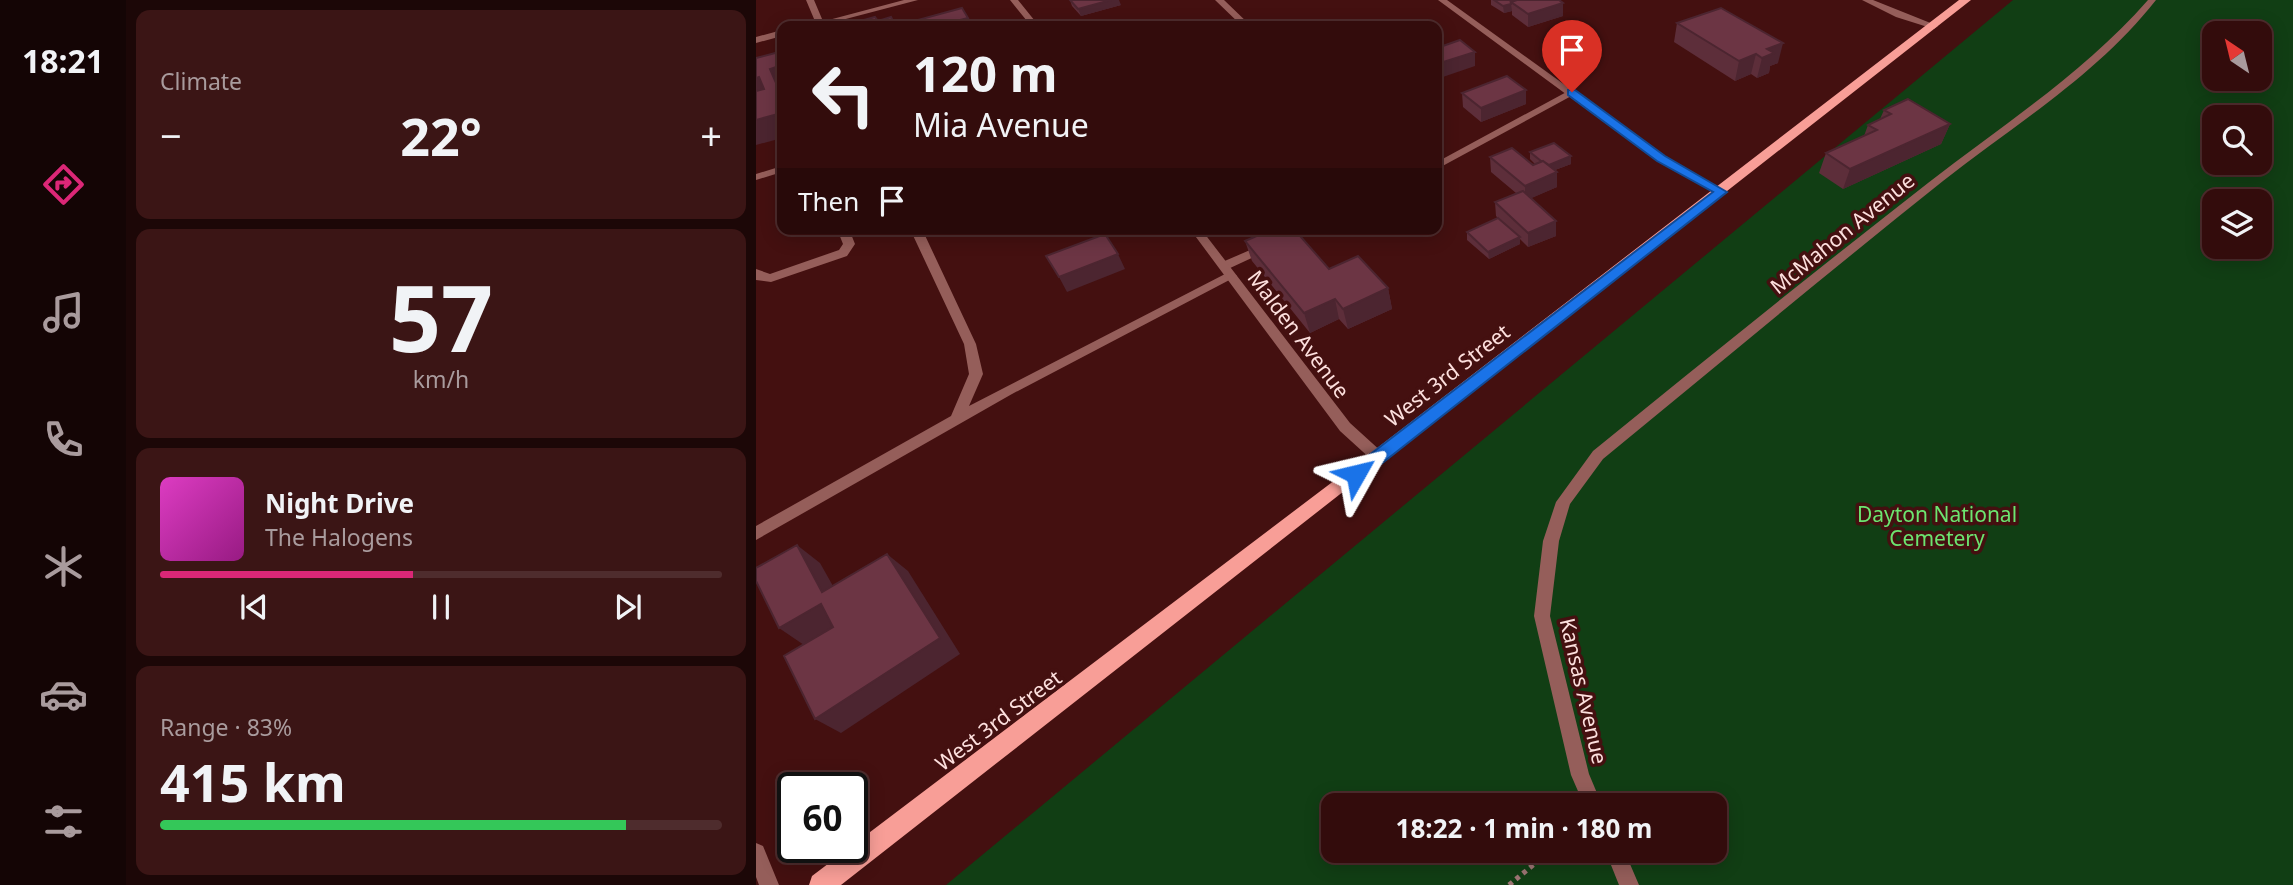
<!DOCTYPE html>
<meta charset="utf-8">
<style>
:root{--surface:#330c0c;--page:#3b1515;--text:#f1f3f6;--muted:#a99b9d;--line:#4e2c2d;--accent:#db2777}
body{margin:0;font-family:"Noto Sans",sans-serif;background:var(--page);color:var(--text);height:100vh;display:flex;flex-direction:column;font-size:26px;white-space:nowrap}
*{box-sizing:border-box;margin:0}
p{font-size:23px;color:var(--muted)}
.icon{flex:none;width:38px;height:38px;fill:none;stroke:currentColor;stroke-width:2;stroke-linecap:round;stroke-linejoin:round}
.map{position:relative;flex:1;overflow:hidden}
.side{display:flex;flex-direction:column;gap:10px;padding:10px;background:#1c0707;width:630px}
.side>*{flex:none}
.hud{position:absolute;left:21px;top:21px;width:665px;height:214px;border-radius:14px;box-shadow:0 4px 18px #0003,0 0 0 2px var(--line);background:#330c0c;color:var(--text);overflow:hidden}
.needle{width:46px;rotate:325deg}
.buttons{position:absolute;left:1446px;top:21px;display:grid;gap:14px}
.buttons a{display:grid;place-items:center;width:70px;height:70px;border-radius:14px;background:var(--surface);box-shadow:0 4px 18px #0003,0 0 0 2px var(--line);font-size:35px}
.speed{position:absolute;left:21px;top:772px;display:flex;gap:14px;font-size:35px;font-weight:700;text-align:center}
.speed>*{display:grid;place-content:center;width:91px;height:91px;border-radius:50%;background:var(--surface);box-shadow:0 4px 18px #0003,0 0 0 2px var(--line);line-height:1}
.speed .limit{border:4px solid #111;border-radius:10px;background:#fff;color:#111}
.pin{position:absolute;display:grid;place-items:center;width:60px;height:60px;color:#fff;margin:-72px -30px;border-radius:50% 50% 50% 0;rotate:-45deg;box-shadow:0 0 7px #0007}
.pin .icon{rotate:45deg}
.me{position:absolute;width:77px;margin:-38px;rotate:53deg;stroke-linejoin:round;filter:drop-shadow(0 0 5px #0008)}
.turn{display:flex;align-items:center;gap:24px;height:147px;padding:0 21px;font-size:32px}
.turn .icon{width:91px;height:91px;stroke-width:2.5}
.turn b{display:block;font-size:49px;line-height:60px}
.then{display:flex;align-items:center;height:66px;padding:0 21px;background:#0003;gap:14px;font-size:26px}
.big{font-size:52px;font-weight:700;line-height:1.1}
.side .tile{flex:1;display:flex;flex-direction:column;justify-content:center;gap:10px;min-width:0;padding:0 24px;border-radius:14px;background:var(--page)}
.side .dial{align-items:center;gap:0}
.dial b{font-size:91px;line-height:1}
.song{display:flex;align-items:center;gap:21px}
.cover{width:84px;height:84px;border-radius:10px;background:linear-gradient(135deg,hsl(310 70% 55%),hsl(310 70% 35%))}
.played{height:7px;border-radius:4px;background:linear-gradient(90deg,var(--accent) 45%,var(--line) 45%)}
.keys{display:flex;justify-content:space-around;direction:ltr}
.heat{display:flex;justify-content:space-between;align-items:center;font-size:38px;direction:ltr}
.charge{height:10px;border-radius:5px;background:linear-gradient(90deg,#34c759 83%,var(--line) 0)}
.trip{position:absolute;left:565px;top:793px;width:406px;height:70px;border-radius:14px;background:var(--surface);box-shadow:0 4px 18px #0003,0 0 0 2px var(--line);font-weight:700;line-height:70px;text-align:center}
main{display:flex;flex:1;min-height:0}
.dock{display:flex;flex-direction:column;width:126px;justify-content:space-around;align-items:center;background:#140505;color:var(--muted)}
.dock .icon{width:49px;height:49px}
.dock .selected{color:var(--accent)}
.dock b{font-size:32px;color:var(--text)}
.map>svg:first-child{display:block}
</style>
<main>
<nav class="dock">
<b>18:21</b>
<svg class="icon selected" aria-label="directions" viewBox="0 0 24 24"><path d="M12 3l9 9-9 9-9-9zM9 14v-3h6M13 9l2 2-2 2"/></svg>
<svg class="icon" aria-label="music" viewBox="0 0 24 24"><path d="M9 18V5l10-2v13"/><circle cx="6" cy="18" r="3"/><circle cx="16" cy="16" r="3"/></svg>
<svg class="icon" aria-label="phone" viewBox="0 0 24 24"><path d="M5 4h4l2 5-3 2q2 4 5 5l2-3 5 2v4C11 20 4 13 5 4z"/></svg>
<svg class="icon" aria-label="climate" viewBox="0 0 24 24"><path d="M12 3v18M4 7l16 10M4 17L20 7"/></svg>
<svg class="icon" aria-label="car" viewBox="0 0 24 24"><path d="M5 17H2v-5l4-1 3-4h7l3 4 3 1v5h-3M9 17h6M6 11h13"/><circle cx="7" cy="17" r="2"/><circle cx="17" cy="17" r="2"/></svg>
<svg class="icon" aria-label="filters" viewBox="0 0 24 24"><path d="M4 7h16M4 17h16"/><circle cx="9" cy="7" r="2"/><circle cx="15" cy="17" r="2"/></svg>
</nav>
<section class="side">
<div class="tile"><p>Climate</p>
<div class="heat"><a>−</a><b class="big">22°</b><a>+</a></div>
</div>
<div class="tile dial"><b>57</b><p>km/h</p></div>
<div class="tile">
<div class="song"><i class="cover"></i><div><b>Night Drive</b><p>The Halogens</p></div></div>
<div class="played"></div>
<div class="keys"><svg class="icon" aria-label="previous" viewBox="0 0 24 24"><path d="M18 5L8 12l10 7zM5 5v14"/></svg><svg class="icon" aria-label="pause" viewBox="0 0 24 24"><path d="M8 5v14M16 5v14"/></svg><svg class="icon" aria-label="next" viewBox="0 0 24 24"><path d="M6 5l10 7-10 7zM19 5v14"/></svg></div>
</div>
<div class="tile"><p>Range · 83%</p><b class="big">415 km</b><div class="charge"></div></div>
</section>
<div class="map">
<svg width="1537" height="885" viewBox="0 0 1537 885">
<rect width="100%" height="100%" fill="#441010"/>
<!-- green -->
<path fill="#113e14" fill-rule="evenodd" d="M1257,0H1537V885H190ZM1458,33H1503V79H1458ZM1458,117H1503V163H1458ZM1458,201H1503V247H1458ZM578,805H959V850H578Z"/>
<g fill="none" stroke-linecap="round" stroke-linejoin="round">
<!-- path -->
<path stroke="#9e7574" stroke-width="5" stroke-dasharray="4.5 4.5" stroke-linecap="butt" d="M753,885L795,850"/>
<!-- service -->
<path fill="#955e5a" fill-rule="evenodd" d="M50,0H58L69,26H61Z
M459,0H468L495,26H486Z
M816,89L821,92L819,94L681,169V162Z
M26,166V172L0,180V174Z
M81,229H93L99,244L91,256L15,282L0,280V269L14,274L83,250L87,244Z
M154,229H166L220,344L227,374L213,406L471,273L475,272L481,276L256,394L0,540V526L195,416L213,374L208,344Z
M543,229H558L472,269L468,270L462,266L464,263Z"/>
<!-- minor -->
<path fill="#955e5a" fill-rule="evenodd" d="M148,0H162L63,26H50Z
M254,0H262L283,26H275Z
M682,0H691L909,157L970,192L965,195L961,194L901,161Z
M1106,0H1117L1182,26L1178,29L1140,17Z
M1392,0H1400C1342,74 1260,124 1187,181C1073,272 960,366 847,459L814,504L803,541L794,616L833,774L846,805H828L815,775L778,616L787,541L800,502L837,451C948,361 1059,271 1172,183C1248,124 1328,73 1392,0Z
M26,30V36L0,43V37Z
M434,229H445L594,423L627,453L629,457L627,461H617L584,431Z
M0,843L7,846L23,885H3L0,877Z
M849,850H868L883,885H863Z"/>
<!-- primary -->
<path fill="#f89e97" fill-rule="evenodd" d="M1203,0H1215L85,885H53L56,876L616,452Z"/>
</g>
<!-- wall -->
<path fill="#5d2e3a" d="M314,0L365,5L325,16L316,6Z
M735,0H803L807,16L772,27L756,15V11L748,13L735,5Z
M921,23L1022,63L1014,66L1013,73L1001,78L995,74L979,81L918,42Z
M706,93L770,104L725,122L707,107Z
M1128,110L1194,124L1185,144L1087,189L1063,173L1070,153L1108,136L1112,125L1124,119Z
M774,152L815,156V164L799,170L801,187L775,198L800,236L772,247L764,239V244L733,259L711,240V232L742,218L740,216L739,202L760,193L735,172L734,157L777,165L779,164L774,159Z
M489,241L632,288L636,309L592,329L583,319L554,333L496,261Z"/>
<!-- shaded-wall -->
<path fill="#4c2530" d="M355,0H363L365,5L325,16L322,9Z
M807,3V16L772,27V14Z
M755,4L756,11L748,13L747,6Z
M212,18L216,25L210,26H180Z
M1027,43L1022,63L1014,66L1013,73L1001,78L1006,58L1011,49Z
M719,52V66L681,79V64Z
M1000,54L995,74L979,81L983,61Z
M26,65V92L20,83L14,69Z
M3,77L18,97L0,103V78Z
M770,90V104L725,122V108Z
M22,114L26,119V138L0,145V120Z
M1194,124L1185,144L1087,189L1094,169Z
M815,156V164L791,173V166Z
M801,172V187L769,201V186Z
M800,221V236L772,247V233Z
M764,237V244L733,259L732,252Z
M362,254L369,269L311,292L303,277Z
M632,288L636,309L592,329L587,309Z
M579,299L583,319L554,333L548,313Z
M41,545L64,563L90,609L66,592Z
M131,554L152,571L204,654L85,733L59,719Z
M65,604L88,620L48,645L23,628Z"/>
<!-- building -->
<path fill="#6c3544" stroke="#4c2530" stroke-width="2" d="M314,0H355L322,9Z
M738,0H761L755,2V4L747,6Z
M761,0H803L807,3L772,14L755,2Z
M206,8L212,18L180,26H161L158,21Z
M965,8L1027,43L1011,49L1018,53L1006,58L1000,54L983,61L921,23Z
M119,17L122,21L135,17L139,25L135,26H103L101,22Z
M704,40L719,52L681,64V48Z
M23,52L26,60V65L14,69L20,83L26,82V125L22,114L0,120V91L8,89L3,77L0,78V58Z
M751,76L770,90L725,108L706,93Z
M1152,99L1194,124L1094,169L1070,153L1121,130L1112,125L1135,114L1128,110Z
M798,143L815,156L793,165L787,161H785L774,152Z
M756,148L777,165L787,161L801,172L769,186L734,157Z
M767,191L800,221L772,233L739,202Z
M742,218L764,237L732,252L711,232Z
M517,229H538L573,269L602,256L632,288L587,309L579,299L548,313L489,241Z
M349,234L362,254L303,277L290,256Z
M41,545L66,592L131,554L184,638L59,719L28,656L77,627L65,604L23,628L0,581V568Z"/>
<!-- route -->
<path fill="#1a73e8" stroke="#114b97" stroke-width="2" d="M812,90H819L909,156L971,192L606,479H595L592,474L595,469L957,192L901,161L812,95Z"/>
<g text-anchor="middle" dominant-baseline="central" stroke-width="7" stroke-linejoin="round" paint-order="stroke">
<!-- street labels -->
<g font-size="21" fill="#fde0de" stroke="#441010">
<text transform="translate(1086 233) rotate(-39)">McMahon Avenue</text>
<text transform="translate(543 334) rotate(53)">Malden Avenue</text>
<text transform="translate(691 375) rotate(-38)">West 3rd Street</text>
<text transform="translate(828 691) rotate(77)">Kansas Avenue</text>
<text transform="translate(242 720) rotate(-37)">West 3rd Street</text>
</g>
<!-- park labels -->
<g font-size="21" fill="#6ce570" stroke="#441010">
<text x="1181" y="514">Dayton National<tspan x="1181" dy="24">Cemetery</tspan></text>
</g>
</g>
</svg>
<div class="buttons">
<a><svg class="needle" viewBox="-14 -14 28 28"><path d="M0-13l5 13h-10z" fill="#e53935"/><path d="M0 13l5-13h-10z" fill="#a99b9d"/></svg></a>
<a><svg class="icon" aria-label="search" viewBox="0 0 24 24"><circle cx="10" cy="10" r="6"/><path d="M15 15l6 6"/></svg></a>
<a><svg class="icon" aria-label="layers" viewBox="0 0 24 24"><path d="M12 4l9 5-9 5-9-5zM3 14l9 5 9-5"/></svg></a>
</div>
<div class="speed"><div class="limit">60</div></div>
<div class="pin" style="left:816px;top:92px;background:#d93025"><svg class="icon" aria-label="arrive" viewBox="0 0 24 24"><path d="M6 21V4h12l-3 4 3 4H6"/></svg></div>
<svg class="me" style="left:600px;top:474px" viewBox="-20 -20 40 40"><path d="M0-17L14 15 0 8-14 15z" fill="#1a73e8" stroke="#fff" stroke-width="4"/></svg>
<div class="trip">18:22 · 1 min · 180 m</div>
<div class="hud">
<div class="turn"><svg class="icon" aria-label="left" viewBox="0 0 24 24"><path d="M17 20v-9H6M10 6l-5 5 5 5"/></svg><div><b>120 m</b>Mia Avenue</div></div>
<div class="then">Then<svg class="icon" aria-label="arrive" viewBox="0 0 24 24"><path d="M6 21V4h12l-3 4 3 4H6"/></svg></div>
</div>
</div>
</main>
